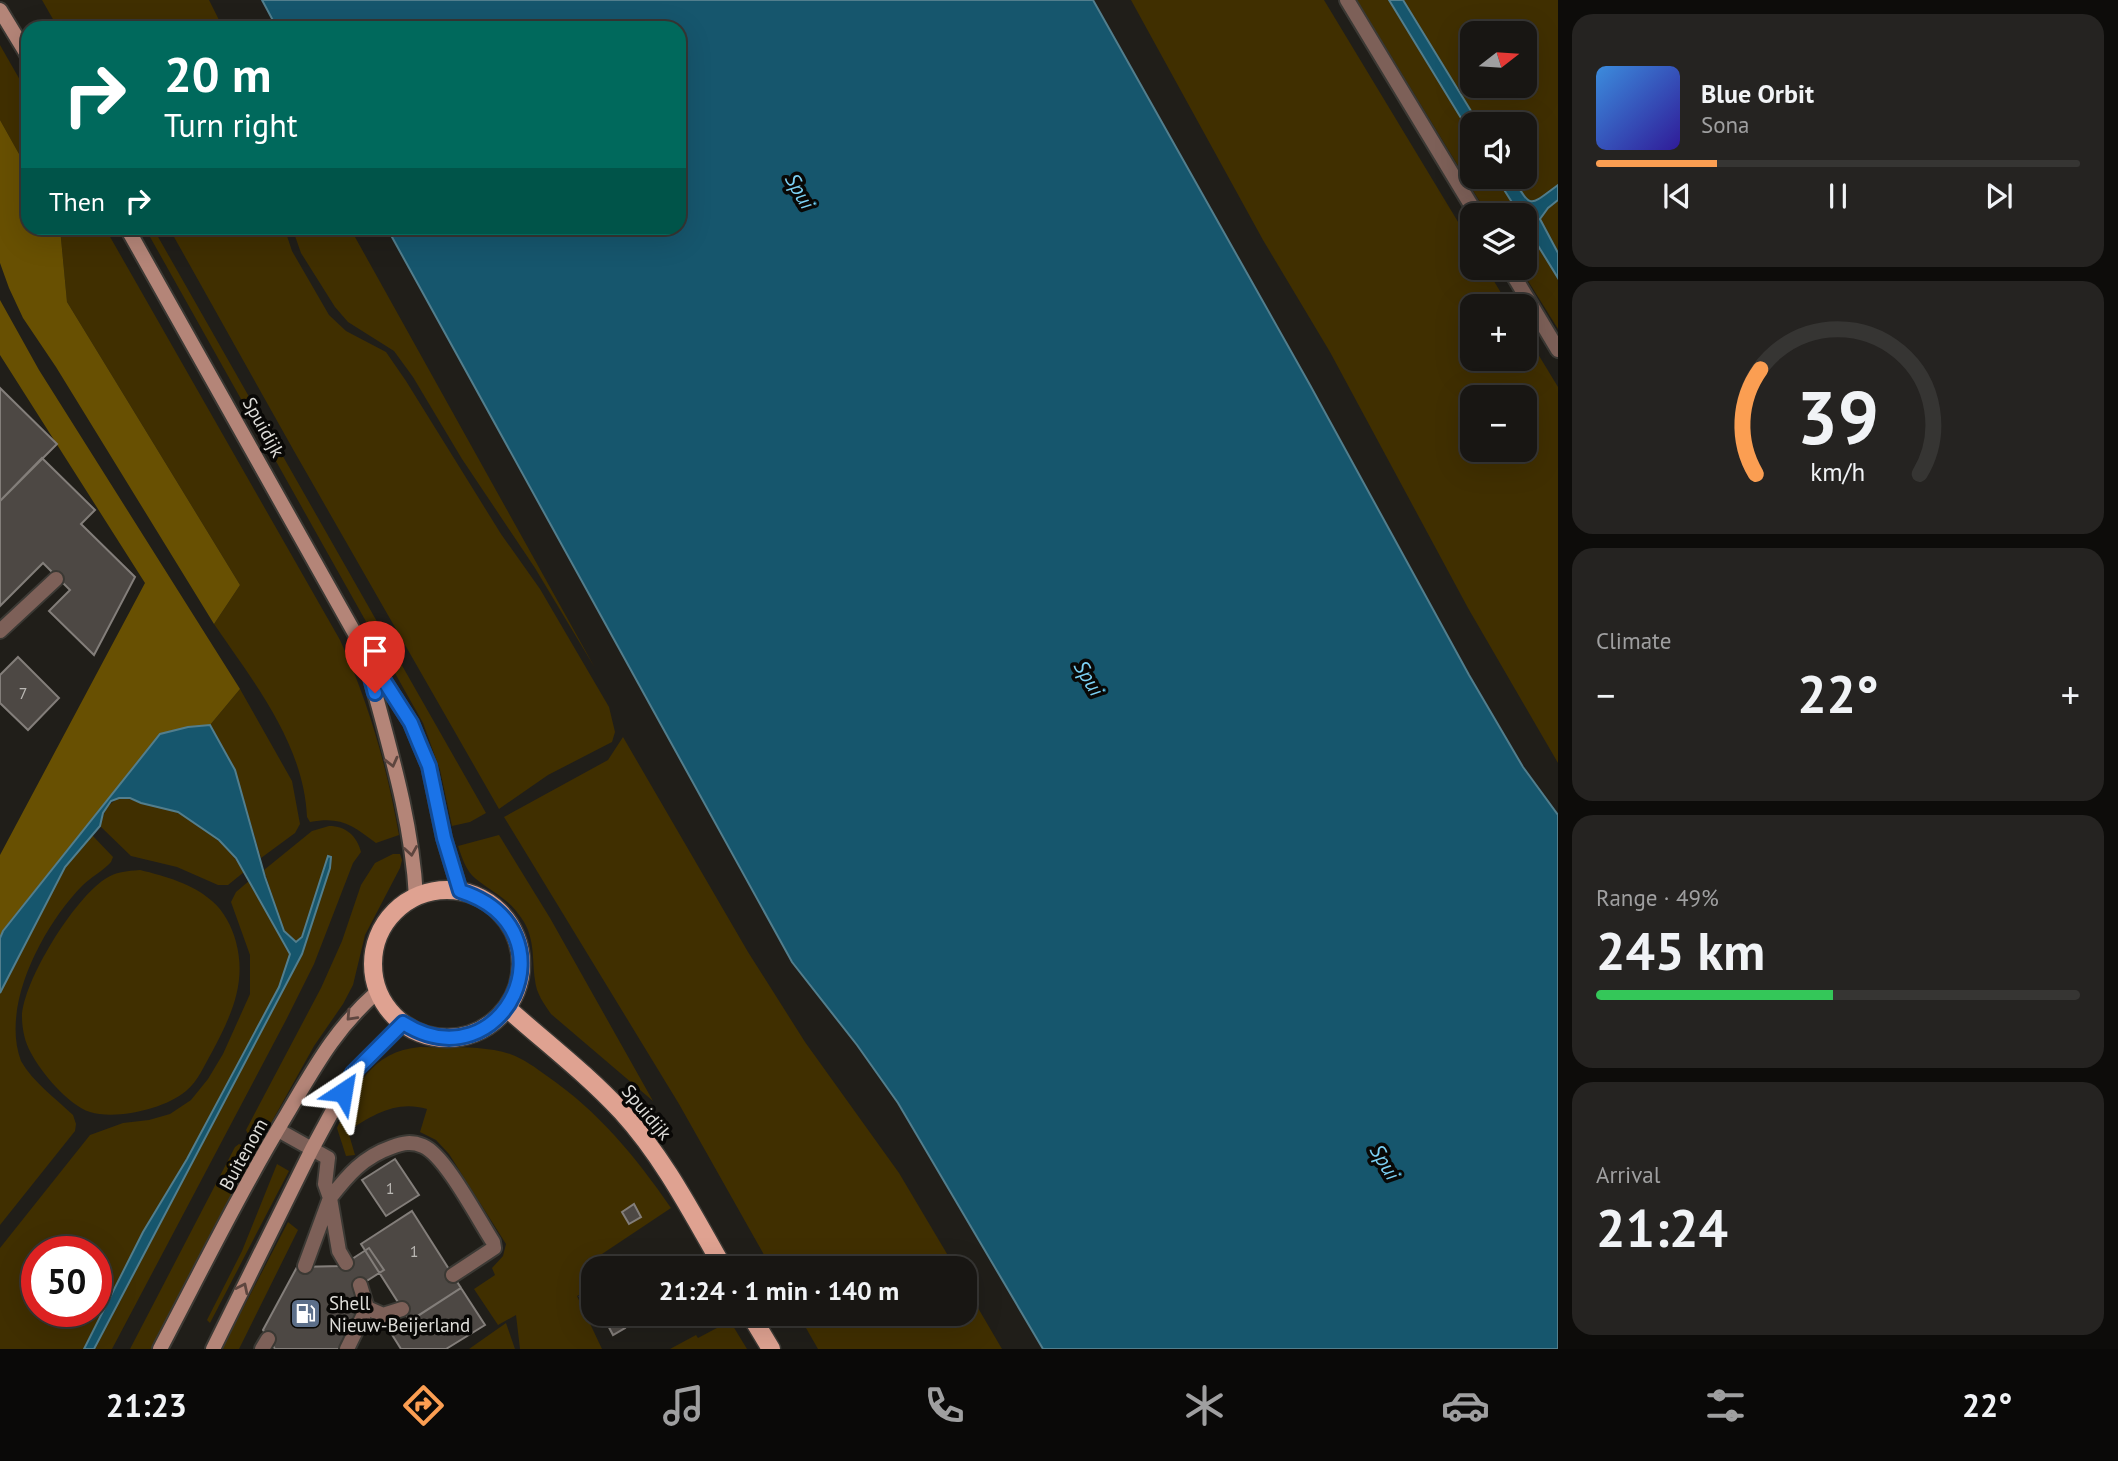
<!DOCTYPE html>
<meta charset="utf-8">
<style>
:root{--surface:#181613;--page:#252321;--text:#f1f3f6;--muted:#9f9fa0;--line:#363533;--accent:#fb9e52}
body{margin:0;font-family:"PT Sans",sans-serif;background:var(--page);color:var(--text);height:100vh;display:flex;flex-direction:column;font-size:26px;white-space:nowrap}
*{box-sizing:border-box;margin:0}
p{font-size:23px;color:var(--muted)}
.icon{flex:none;width:38px;height:38px;fill:none;stroke:currentColor;stroke-width:2;stroke-linecap:round;stroke-linejoin:round}
.map{position:relative;flex:1;overflow:hidden}
.panel{display:flex;flex-direction:column;gap:14px;padding:14px;background:#0d0c0a;width:560px}
.panel>*{flex:none}
.top-card{position:absolute;left:21px;top:21px;width:665px;height:214px;border-radius:21px;box-shadow:0 7px 28px #0002,0 0 0 2px var(--line);background:#00695c;color:#fff;overflow:hidden}
.needle{width:46px;rotate:73deg}
.buttons{position:absolute;left:1460px;top:21px;display:grid;gap:14px}
.buttons a{display:grid;place-items:center;width:77px;height:77px;border-radius:14px;background:var(--surface);box-shadow:0 7px 28px #0002,0 0 0 2px var(--line);font-size:35px}
.speed{position:absolute;left:21px;top:1236px;display:flex;gap:14px;font-size:35px;font-weight:700;text-align:center}
.speed>*{display:grid;place-content:center;width:91px;height:91px;border-radius:50%;background:var(--surface);box-shadow:0 7px 28px #0002,0 0 0 2px var(--line);line-height:1}
.speed .limit{border:10px solid #d22;background:#fff;color:#111}
.pin{position:absolute;display:grid;place-items:center;width:60px;height:60px;color:#fff;margin:-72px -30px;border-radius:50% 50% 50% 0;rotate:-45deg;box-shadow:0 0 7px #0007}
.pin .icon{rotate:45deg}
.me{position:absolute;width:77px;margin:-38px;rotate:33deg;stroke-linejoin:round;filter:drop-shadow(0 0 5px #0008)}
.turn{display:flex;align-items:center;gap:24px;height:147px;padding:0 28px;font-size:32px}
.turn .icon{width:91px;height:91px;stroke-width:2.5}
.turn b{display:block;font-size:49px;line-height:60px}
.then{display:flex;align-items:center;height:66px;padding:0 28px;background:#0003;gap:14px;font-size:26px}
.big{font-size:52px;font-weight:700;line-height:1.1}
.panel .tile{flex:1;display:flex;flex-direction:column;justify-content:center;gap:10px;min-width:0;padding:0 24px;border-radius:21px;background:var(--page)}
.panel .dial{align-items:center;gap:0}
.dial svg{height:182px;overflow:visible;fill:none;stroke:var(--line);stroke-width:7;stroke-linecap:round;text-anchor:middle}
.dial text{fill:var(--text);stroke:none}
.song{display:flex;align-items:center;gap:21px}
.cover{width:84px;height:84px;border-radius:10px;background:linear-gradient(135deg,hsl(210 70% 55%),hsl(250 70% 35%))}
.played{height:7px;border-radius:4px;background:linear-gradient(90deg,var(--accent) 25%,var(--line) 25%)}
.keys{display:flex;justify-content:space-around;direction:ltr}
.heat{display:flex;justify-content:space-between;align-items:center;font-size:38px;direction:ltr}
.charge{height:10px;border-radius:5px;background:linear-gradient(90deg,#34c759 49%,var(--line) 0)}
.trip{position:absolute;left:581px;top:1256px;width:396px;height:70px;border-radius:21px;background:var(--surface);box-shadow:0 7px 28px #0002,0 0 0 2px var(--line);font-weight:700;line-height:70px;text-align:center}
.menu{display:flex;height:112px;justify-content:space-around;align-items:center;background:#0a0908;color:var(--muted)}
.menu .icon{width:49px;height:49px}
.menu .current{color:var(--accent)}
.menu b{font-size:32px;color:var(--text)}
main{display:flex;flex:1;min-height:0}
.map>svg:first-child{display:block}
</style>
<main>
<div class="map">
<svg width="1558" height="1349" viewBox="0 0 1558 1349">
<rect width="100%" height="100%" fill="#201e19"/>
<!-- green -->
<path fill="#402f00" fill-rule="evenodd" d="M42,0H209L223,28H58Z
M1131,0H1324L1472,245V268H1486L1509,306H1472V359H1524V331L1558,387V763L1468,608L1330,352L1263,240ZM1472,397H1524V450H1472Z
M1357,0H1389L1472,136V177H1496L1520,215H1488Z
M1403,0H1558V185C1529,208 1531,208 1512,177H1524V124H1479ZM1472,33H1524V86H1472Z
M0,45L28,94V170L0,120Z
M1558,200V253L1540,219L1548,208Z
M1524,223L1558,278V329L1520,268H1524Z
M60,228H105L340,640C369,703 387,767 399,835L376,843C352,825 341,816 310,822L307,817C304,744 253,681 214,624L240,585L67,302Z
M145,228H153L486,813L470,822L452,826L440,770L423,723Z
M169,228H288L287,236L292,251L329,315L346,331L386,352L406,381L501,534L540,589L609,707L615,732L612,742L548,775L499,809L294,451Z
M295,228H350L595,668L535,568L462,459L413,377L394,351L348,322L335,307L301,253L295,236Z
M240,689L292,781L300,824L295,833L261,858L235,770L210,725Z
M623,737L748,952L805,1042L899,1173L956,1269H772L679,1104L504,817L608,760Z
M119,798C130,798 136,802 146,804C156,807 169,808 178,813C203,825 231,848 244,872L228,885H218L177,867L131,856L100,826C103,814 107,804 119,798Z
M329,826C346,826 357,836 361,852L353,863L314,964L286,1020L112,1349H94L302,954L330,868L312,905L302,937L296,942L284,931L264,870L312,831Z
M92,835L113,857L111,862C103,871 91,877 82,886C44,925 0,1005 21,1061C33,1082 55,1098 73,1115L76,1124L75,1131L0,1225V993L65,867Z
M499,835L550,918L653,1101L551,1014C544,1004 536,993 535,980C532,959 535,941 524,922C509,898 496,895 476,879C466,871 462,858 458,846Z
M393,854H400L402,860L400,868L365,935L353,985L343,1004L314,1046L261,1141L249,1136L246,1130L321,988L342,941L361,885L375,863Z
M140,870C165,876 193,884 212,901C224,911 232,927 236,942C247,983 231,1016 212,1052C204,1066 198,1081 186,1091C165,1109 116,1120 90,1112C68,1105 41,1072 31,1053C25,1043 22,1029 22,1017C23,981 74,899 105,879C115,872 127,871 140,870Z
M249,881L290,954L279,987L187,1159L143,1232L84,1349H0V1248L90,1135L123,1123L149,1120L170,1114L191,1100L208,1079L223,1054L250,994V955L231,902L236,892ZM37,1251H96V1311H37Z
M420,1047C449,1048 483,1045 510,1054C524,1059 536,1068 547,1076C598,1111 636,1157 671,1208L590,1262L589,1290L577,1296L602,1349H520L516,1315L498,1325L474,1289L495,1275L492,1268L503,1256L506,1244L449,1154L436,1140L420,1132L427,1109C396,1100 373,1115 348,1131L355,1155L346,1156L337,1128C355,1088 371,1051 420,1047Z
M239,1144L255,1152L152,1349H130L235,1147Z
M277,1164L289,1171L210,1323L207,1320L242,1251Z
M288,1222L298,1230L239,1349H222Z
M964,1284L1002,1349H818L798,1314H964Z
M730,1321L747,1349H670L696,1335L698,1338Z
M506,1323L515,1349H469Z"/>
<!-- forest -->
<path fill="#685002" d="M0,120L28,170V228H60L67,302L240,585L214,624L56,367L23,318L9,288L0,263Z
M0,300L39,370L240,689L210,725L188,727L160,734L3,930L0,938V855L145,583L0,355Z"/>
<!-- water -->
<path fill="#16566d" stroke="#527e8d" stroke-width="2" d="M262,0H1093L1310,385L1469,675L1523,767L1558,815V1349H1043L898,1103L857,1045L792,962L387,228H679V28H277Z
M1389,0H1403L1479,124H1472V136Z
M1496,177H1512C1532,209 1528,207 1558,185V200L1548,208L1540,219L1558,253V278L1524,223V215H1520Z
M210,725L235,770L265,877L284,931L296,942L302,937L328,856L331,857L330,868L302,954L94,1349H84L143,1232L187,1159L279,987L290,954L236,858L219,840L178,812L141,803L130,798H119L111,801L103,813L100,826L65,867L0,993V938L3,931L160,734L188,727Z"/>
<!-- building -->
<path fill="#4d4844" stroke="#837e7a" stroke-width="2" d="M0,388L57,444L0,501Z
M42,458L95,510L81,524L135,577L94,655L49,611L70,590L43,563L0,606V501Z
M18,657L59,698L28,730L0,703V675Z
M395,1159L419,1195L386,1216L362,1180Z
M634,1204L641,1217L629,1224L622,1212Z
M412,1211L461,1288L410,1321L361,1244Z
M369,1248L384,1270L354,1289L363,1306L341,1349H275L263,1330L297,1267L341,1266Z
M461,1288L485,1325L446,1349H401L391,1333Z
M588,1293L593,1307L587,1310L580,1297Z
M606,1314H618L625,1328L613,1335L603,1316Z"/>
<g fill="none" stroke-linecap="round" stroke-linejoin="round">
<defs>
<path id="service" d="M0,631L56,579
M278,1130L328,1158L325,1184L330,1198L305,1266
M346,1263L339,1251L330,1198C348,1175 363,1157 392,1147C403,1143 411,1141 423,1146C445,1155 478,1219 493,1242L494,1248L453,1275
M367,1308L383,1315L402,1309
M262,1349L268,1339
M347,1349L367,1308L360,1285"/>
<path id="tertiary" d="M1347,0L1477,215
M1509,268L1558,350"/>
<path id="secondary" d="M0,10L28,56
M127,228L363,648L411,723L429,766L444,838L460,891
M367,663C387,740 412,818 416,897
M160,1349C201,1271 241,1190 287,1114C316,1065 335,1029 378,991
M213,1349L312,1149L353,1073L403,1023"/>
<path id="primary" d="M373 964a74 74 0 1 1 148 0a74 74 0 1 1-148 0Z
M507,1008C545,1042 587,1074 622,1112C664,1158 693,1215 724,1269
M750,1314L771,1349"/>
</defs>
<!-- service casing -->
<use href="#service" stroke="#3b3934" stroke-width="18"/>
<!-- tertiary casing -->
<use href="#tertiary" stroke="#3b3934" stroke-width="18"/>
<!-- secondary casing -->
<use href="#secondary" stroke="#3b3934" stroke-width="18"/>
<!-- primary casing -->
<use href="#primary" stroke="#3b3934" stroke-width="21"/>
<!-- service -->
<use href="#service" stroke="#7d6058" stroke-width="14"/>
<!-- tertiary -->
<use href="#tertiary" stroke="#7d6058" stroke-width="14"/>
<!-- secondary -->
<use href="#secondary" stroke="#b48578" stroke-width="14"/>
<!-- primary -->
<use href="#primary" stroke="#dfa291" stroke-width="18"/>
</g>
<!-- one-way arrows -->
<defs><path id="oneway-chevron" d="M-2-3.5L2.5 0L-2 3.5" fill="none" stroke-width="1.6" stroke-linecap="round" stroke-linejoin="round" transform="scale(1.75)"/></defs>
<g stroke="#5e463f">
<use href="#oneway-chevron" transform="translate(392 762) rotate(76)"/>
<use href="#oneway-chevron" transform="translate(411 851) rotate(81)"/>
<use href="#oneway-chevron" transform="translate(351 1016) rotate(133)"/>
<use href="#oneway-chevron" transform="translate(243 1288) rotate(-64)"/>
</g>
<g fill="none" stroke-linecap="round" stroke-linejoin="round">
<defs>
<path id="route" d="M343,1092L353,1073L403,1023C503,1086 579,929 460,891L444,838L429,766L420,745L411,723L363,648L375,693"/>
</defs>
<!-- route casing -->
<use href="#route" stroke="#114b97" stroke-width="18"/>
<!-- route -->
<use href="#route" stroke="#1a73e8" stroke-width="12"/>
</g>
<!-- icons -->
<defs>
<symbol id="fuel-square" viewBox="-11 -11 22 22"><rect x="-9" y="-9" width="18" height="18" rx="4" fill="#5c6f8a" stroke="#090806"/><path d="M-5.5-6h7V0h2V4h1.3V-2.5L3-4.5l.8-.8L6-3V5H2.5V1h-1V6h-7ZM-4.2-4.7v3.2H.2V-4.7Z" fill="#fff"/></symbol>
</defs>
<g fill-rule="evenodd">
<use href="#fuel-square" x="288" y="1296" width="35" height="35"/>
</g>
<g text-anchor="middle" dominant-baseline="central" stroke-width="7" stroke-linejoin="round" paint-order="stroke">
<!-- number labels -->
<g font-size="16" fill="#bab8b4">
<text x="23" y="693">7</text>
<text x="390" y="1188">1</text>
<text x="414" y="1251">1</text>
</g>
<!-- street labels -->
<g font-size="19" fill="#deddd9" stroke="#090806">
<text transform="translate(264 427) rotate(61)">Spuidijk</text>
<text transform="translate(647 1112) rotate(50)">Spuidijk</text>
<text transform="translate(243 1154) rotate(-61)">Buitenom</text>
</g>
<!-- poi labels -->
<g font-size="19" fill="#deddd9" stroke="#090806" text-anchor="start">
<text x="329" y="1303">Shell<tspan x="329" dy="22">Nieuw-Beijerland</tspan></text>
</g>
<!-- water labels -->
<g font-size="21" font-style="italic" fill="#7cd1f4" stroke="#090806">
<text transform="translate(800 191) rotate(60)">Spui</text>
<text transform="translate(1089 678) rotate(59)">Spui</text>
<text transform="translate(1385 1162) rotate(59)">Spui</text>
</g>
</g>
</svg>
<div class="buttons">
<a><svg class="needle" viewBox="-14 -14 28 28"><path d="M0-13l5 13h-10z" fill="#e53935"/><path d="M0 13l5-13h-10z" fill="#9f9fa0"/></svg></a>
<a><svg class="icon" aria-label="sound" viewBox="0 0 24 24"><path d="M4 9h4l5-4v14l-5-4H4zM17 9q2 3 0 6"/></svg></a>
<a><svg class="icon" aria-label="layers" viewBox="0 0 24 24"><path d="M12 4l9 5-9 5-9-5zM3 14l9 5 9-5"/></svg></a>
<a>+</a>
<a>−</a>
</div>
<div class="speed"><div class="limit">50</div></div>
<div class="pin" style="left:375px;top:693px;background:#d93025"><svg class="icon" aria-label="arrive" viewBox="0 0 24 24"><path d="M6 21V4h12l-3 4 3 4H6"/></svg></div>
<svg class="me" style="left:343px;top:1092px" viewBox="-20 -20 40 40"><path d="M0-17L14 15 0 8-14 15z" fill="#1a73e8" stroke="#fff" stroke-width="4"/></svg>
<div class="trip">21:24 · 1 min · 140 m</div>
<div class="top-card">
<div class="turn"><svg class="icon" aria-label="right" viewBox="0 0 24 24"><path d="M7 20v-9h11M14 6l5 5-5 5"/></svg><div><b>20 m</b>Turn right</div></div>
<div class="then">Then<svg class="icon" aria-label="right" viewBox="0 0 24 24"><path d="M7 20v-9h11M14 6l5 5-5 5"/></svg></div>
</div>
</div>
<section class="panel">
<div class="tile">
<div class="song"><i class="cover"></i><div><b>Blue Orbit</b><p>Sona</p></div></div>
<div class="played"></div>
<div class="keys"><svg class="icon" aria-label="previous" viewBox="0 0 24 24"><path d="M18 5L8 12l10 7zM5 5v14"/></svg><svg class="icon" aria-label="pause" viewBox="0 0 24 24"><path d="M8 5v14M16 5v14"/></svg><svg class="icon" aria-label="next" viewBox="0 0 24 24"><path d="M6 5l10 7-10 7zM19 5v14"/></svg></div>
</div>
<div class="tile dial"><svg viewBox="0 0 100 80">
<path d="M14 69A42 42 0 1 1 86 69"/>
<path d="M14 69A42 42 0 0 1 16 23" stroke="#fb9e52"/>
<text x="50" y="56" font-size="32" font-weight="700">39</text>
<text x="50" y="72" font-size="11">km/h</text>
</svg></div>
<div class="tile"><p>Climate</p>
<div class="heat"><a>−</a><b class="big">22°</b><a>+</a></div>
</div>
<div class="tile"><p>Range · 49%</p><b class="big">245 km</b><div class="charge"></div></div>
<div class="tile"><p>Arrival</p><b class="big">21:24</b></div>
</section>
</main>
<nav class="menu">
<b>21:23</b>
<svg class="icon current" aria-label="directions" viewBox="0 0 24 24"><path d="M12 3l9 9-9 9-9-9zM9 14v-3h6M13 9l2 2-2 2"/></svg>
<svg class="icon" aria-label="music" viewBox="0 0 24 24"><path d="M9 18V5l10-2v13"/><circle cx="6" cy="18" r="3"/><circle cx="16" cy="16" r="3"/></svg>
<svg class="icon" aria-label="phone" viewBox="0 0 24 24"><path d="M5 4h4l2 5-3 2q2 4 5 5l2-3 5 2v4C11 20 4 13 5 4z"/></svg>
<svg class="icon" aria-label="climate" viewBox="0 0 24 24"><path d="M12 3v18M4 7l16 10M4 17L20 7"/></svg>
<svg class="icon" aria-label="car" viewBox="0 0 24 24"><path d="M5 17H2v-5l4-1 3-4h7l3 4 3 1v5h-3M9 17h6M6 11h13"/><circle cx="7" cy="17" r="2"/><circle cx="17" cy="17" r="2"/></svg>
<svg class="icon" aria-label="filters" viewBox="0 0 24 24"><path d="M4 7h16M4 17h16"/><circle cx="9" cy="7" r="2"/><circle cx="15" cy="17" r="2"/></svg>
<b>22°</b>
</nav>
